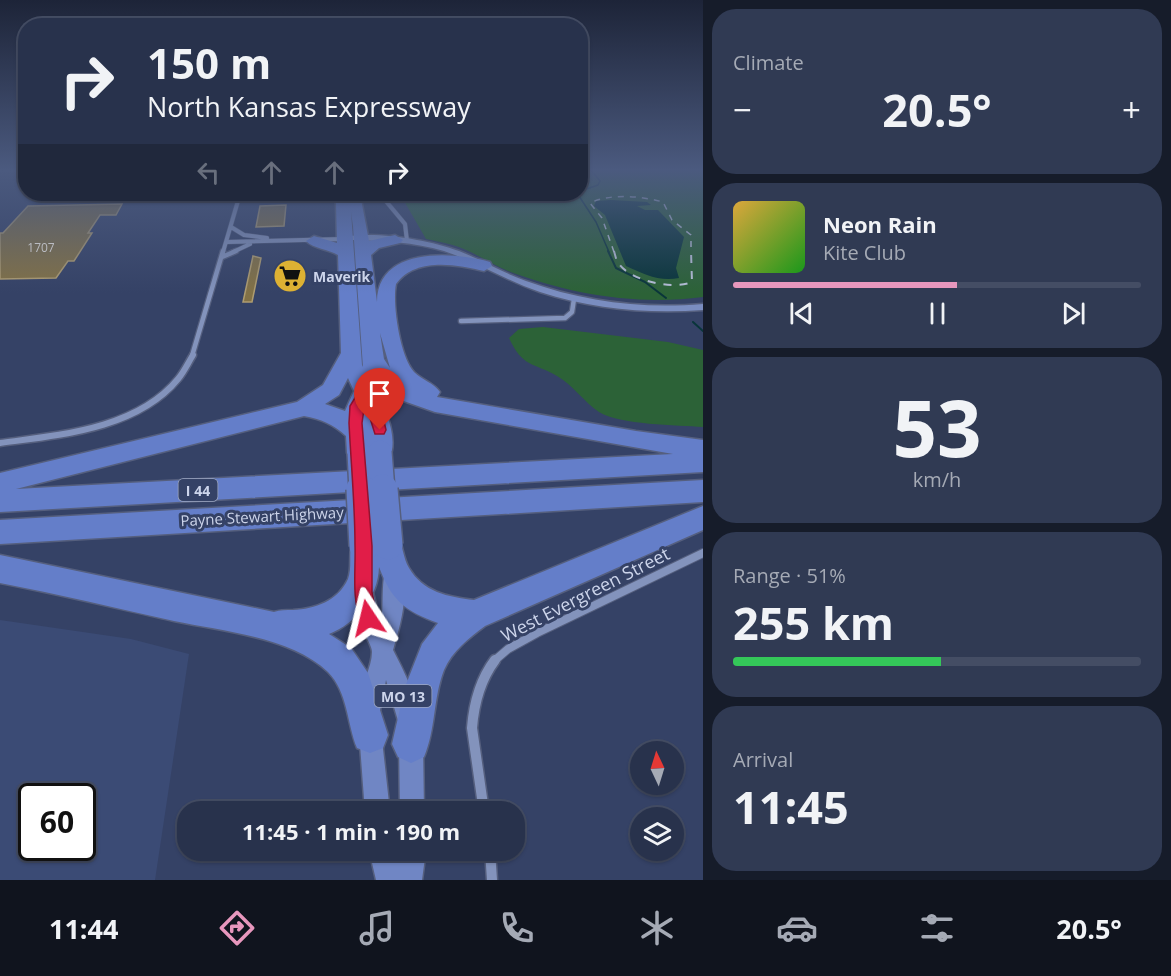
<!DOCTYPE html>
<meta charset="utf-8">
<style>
:root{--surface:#28324c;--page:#303a53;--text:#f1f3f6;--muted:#a5aab5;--line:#444d64;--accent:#e797bd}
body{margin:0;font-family:"Open Sans",sans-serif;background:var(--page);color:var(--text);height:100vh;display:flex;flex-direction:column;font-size:22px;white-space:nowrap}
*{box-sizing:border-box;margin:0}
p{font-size:20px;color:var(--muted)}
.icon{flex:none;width:33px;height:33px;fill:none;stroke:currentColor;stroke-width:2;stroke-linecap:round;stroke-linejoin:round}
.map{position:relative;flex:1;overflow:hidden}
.side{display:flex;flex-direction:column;gap:9px;padding:9px;background:#161c2a;width:468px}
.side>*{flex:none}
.banner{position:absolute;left:18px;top:18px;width:570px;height:183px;border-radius:24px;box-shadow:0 2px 4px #0004,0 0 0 2px var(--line);background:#28324c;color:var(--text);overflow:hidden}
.needle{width:39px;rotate:356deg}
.tools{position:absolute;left:630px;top:741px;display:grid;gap:12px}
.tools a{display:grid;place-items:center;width:54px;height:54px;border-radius:50%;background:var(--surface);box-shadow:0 2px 4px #0004,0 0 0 2px var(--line);font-size:30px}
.speed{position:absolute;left:18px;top:783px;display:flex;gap:12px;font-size:30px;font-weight:700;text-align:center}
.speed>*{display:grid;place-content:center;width:78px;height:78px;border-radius:50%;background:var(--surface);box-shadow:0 2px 4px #0004,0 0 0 2px var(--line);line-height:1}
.speed .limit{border:3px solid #111;border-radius:9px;background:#fff;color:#111}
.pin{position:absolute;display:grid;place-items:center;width:51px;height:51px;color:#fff;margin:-62px -26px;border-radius:50% 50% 50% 0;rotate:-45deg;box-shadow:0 0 6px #0007}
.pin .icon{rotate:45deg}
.me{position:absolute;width:66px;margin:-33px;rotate:350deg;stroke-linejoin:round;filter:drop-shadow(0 0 4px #0008)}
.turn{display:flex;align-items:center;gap:21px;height:126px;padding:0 30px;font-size:27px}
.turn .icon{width:78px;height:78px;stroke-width:2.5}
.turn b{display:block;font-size:42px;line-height:51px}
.lanes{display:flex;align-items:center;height:57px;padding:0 30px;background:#0003;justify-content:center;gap:30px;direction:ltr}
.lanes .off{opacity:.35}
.big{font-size:45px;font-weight:700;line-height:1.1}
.side .widget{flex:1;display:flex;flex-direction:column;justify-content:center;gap:9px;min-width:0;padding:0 21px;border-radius:24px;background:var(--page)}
.side .dial{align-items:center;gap:0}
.dial b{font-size:78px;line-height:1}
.song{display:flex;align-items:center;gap:18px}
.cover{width:72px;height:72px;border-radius:9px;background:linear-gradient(135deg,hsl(40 70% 55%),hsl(120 70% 35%))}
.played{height:6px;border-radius:3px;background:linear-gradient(90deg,var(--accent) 55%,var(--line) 55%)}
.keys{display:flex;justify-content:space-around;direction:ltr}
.heat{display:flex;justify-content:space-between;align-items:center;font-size:33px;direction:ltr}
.charge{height:9px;border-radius:4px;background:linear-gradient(90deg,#34c759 51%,var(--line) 0)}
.trip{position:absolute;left:177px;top:801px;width:348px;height:60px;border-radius:24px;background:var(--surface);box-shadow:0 2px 4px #0004,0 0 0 2px var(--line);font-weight:700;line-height:60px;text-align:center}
.dock{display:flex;height:96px;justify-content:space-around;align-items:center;background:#10141e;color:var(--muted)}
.dock .icon{width:42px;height:42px}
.dock .selected{color:var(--accent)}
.dock b{font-size:27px;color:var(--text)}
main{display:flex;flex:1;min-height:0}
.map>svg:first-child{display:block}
</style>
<main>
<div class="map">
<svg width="703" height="880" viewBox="0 0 703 880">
<rect width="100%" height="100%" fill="#354266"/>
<!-- built -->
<path fill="#3b4b75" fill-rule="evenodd" d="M0,620L131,639L189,654L155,880H0ZM32,796H82V848H32Z"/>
<!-- green -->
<path fill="#2c6237" d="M581,170H703V297C637,306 569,294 508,271C493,265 480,256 466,250C454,244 440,242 426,239L400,194H580Z
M543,327L668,342L703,350V427C678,425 619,425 599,412C584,402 573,385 557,376C533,362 523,368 509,338L519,329Z"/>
<!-- water -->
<path fill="#09353a" d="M611,200L647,202L651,205L637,206L645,210H658L684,237L676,268L679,278C659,282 644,274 626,266L605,215L594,206L596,201Z"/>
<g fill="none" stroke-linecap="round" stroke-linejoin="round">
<!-- stream-far1 -->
<path stroke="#09353a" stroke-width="1.5" d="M581,191L598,185L600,181L591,170
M579,196L596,222L609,252"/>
<!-- stream -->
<path stroke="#09353a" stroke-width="2" d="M608,251L616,268L645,282L666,298
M693,322L703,331"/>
</g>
<!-- building -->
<path fill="#827146" stroke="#ae9c70" stroke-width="1.5" d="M122,204L116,215H100L88,233H92L74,261H68L56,278L0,279V233H3L28,206Z
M286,205L284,226L256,227L260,206Z
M253,256L261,258L252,302H243Z
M284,266H300L298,287H280Z"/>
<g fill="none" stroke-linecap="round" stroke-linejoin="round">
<defs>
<path id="street-far4" d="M380,194L405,224L407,241
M231,227L244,235L267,238
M227,242L343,239
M223,252L240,194
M233,252L250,244"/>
<path id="street-far3" d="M222,257L236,251
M461,321L565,318L572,312L574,299
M192,356L223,251"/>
<path id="street-far2" d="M0,443C60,435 137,429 178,379C184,372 188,363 193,355"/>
<path id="street-far1" d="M494,661L508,649L537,633L703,553"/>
<path id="street" d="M484,812L472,728C474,702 480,680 495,660
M490,850L492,880"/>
<path id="secondary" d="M350,236C382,232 429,240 459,251C482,260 503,273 526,281C584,302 642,309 703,304V310C648,314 593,309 540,292C507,281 477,262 444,251C414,242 383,241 353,240L349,238Z"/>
<path id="primary" d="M393,567L400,570C410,594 400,626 393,650C402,668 423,705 415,724L407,727L399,724L386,680L379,715L371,718L363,715C354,692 372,672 372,652C372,647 367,639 365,634C359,620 349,596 356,581L363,578L370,581L381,623C384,608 381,581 386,570Z
M370,720L378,723L381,731L390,812H365L359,731L362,723Z
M411,731L419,735L423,743L424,812H400L399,743L403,735Z
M369,850H395L398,863L400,850H426L422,880H376Z"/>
<path id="highway" d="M333,194H346L349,201L350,194H360L369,241L395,235L403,240L400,243L379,248L371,255L377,302C377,247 452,251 490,262L492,266L484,271C456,264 415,257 396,284C392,304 400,357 414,372C422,380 434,383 440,392L437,397L636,431L703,440V472L0,512V473L297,402L323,385L341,353L338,255C328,249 314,249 306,241L314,236L337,243L336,204ZM351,212L353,226L363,367L362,365ZM380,333L390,368L384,359ZM348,378L354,391L345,411L325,404L339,395ZM380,384L398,399L435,412L673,454L16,489L304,416C321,419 333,424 346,436L347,453L350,460L359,462L368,460L370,456L380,461L389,459C399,440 386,409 376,391Z
M703,480V502L0,544V520Z
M703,506V530L485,626C469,638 452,651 444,670C433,698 436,729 424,757L411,763L398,757L392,744L405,687L422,644L438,623C405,611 392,601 379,567C378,598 356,623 329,634L351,648L368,673L388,735L383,748L370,753L357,748C347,724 348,692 328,672C291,637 222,631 174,621C116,608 58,594 0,583V555L274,612C280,610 286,610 293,610C315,609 338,601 348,579C353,565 347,551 354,537L364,533L374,537L376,541L378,536L388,532L398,536C403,546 403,558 409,568C423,592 448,597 474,600Z"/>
</defs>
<!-- street-far4 casing -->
<use href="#street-far4" stroke="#555f7e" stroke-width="5"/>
<!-- street-far3 casing -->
<use href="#street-far3" stroke="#555f7e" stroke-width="7"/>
<!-- street-far2 casing -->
<use href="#street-far2" stroke="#555f7e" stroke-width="9"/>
<!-- street-far1 casing -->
<use href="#street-far1" stroke="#555f7e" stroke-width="10"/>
<!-- street casing -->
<use href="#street" stroke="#555f7e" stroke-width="13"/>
<!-- secondary casing -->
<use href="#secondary" stroke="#555f7e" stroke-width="3"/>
<!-- primary casing -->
<use href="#primary" stroke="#555f7e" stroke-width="3"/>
<!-- highway casing -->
<use href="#highway" stroke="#555f7e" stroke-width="3"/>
<!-- street-far4 -->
<use href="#street-far4" stroke="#8393bc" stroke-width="4"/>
<!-- street-far3 -->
<use href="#street-far3" stroke="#8393bc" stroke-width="4.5"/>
<!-- street-far2 -->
<use href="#street-far2" stroke="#8393bc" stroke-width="6"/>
<!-- street-far1 -->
<use href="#street-far1" stroke="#8393bc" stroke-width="8"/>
<!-- street -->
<use href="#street" stroke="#8393bc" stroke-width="10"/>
<!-- secondary -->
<use href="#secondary" fill="#7a8dc0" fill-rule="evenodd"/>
<!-- primary -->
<use href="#primary" fill="#7086c4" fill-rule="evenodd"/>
<!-- highway -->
<use href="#highway" fill="#647ec9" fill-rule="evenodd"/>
<!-- rail-far1 -->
<path stroke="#b8c0d8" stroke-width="1.5" stroke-dasharray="6 6" stroke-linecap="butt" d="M614,252L602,218L590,203C611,193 641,196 663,202L672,220L691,235V252"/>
<!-- rail -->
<path stroke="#b8c0d8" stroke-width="2" stroke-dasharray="8 8" stroke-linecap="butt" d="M614,251C615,254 616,261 619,264C631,281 673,290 692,282L691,251"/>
<defs>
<path id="highway-bridge-far1" d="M380,452L383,490
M359,453L361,490"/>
<path id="highway-bridge" d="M361,489L364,546
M383,489L388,545"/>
</defs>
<!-- highway-bridge-far1 casing -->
<use href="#highway-bridge-far1" stroke="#555f7e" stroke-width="26" stroke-linecap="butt"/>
<!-- highway-bridge casing -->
<use href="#highway-bridge" stroke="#555f7e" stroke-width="32" stroke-linecap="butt"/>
<!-- highway-bridge-far1 -->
<use href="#highway-bridge-far1" stroke="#647ec9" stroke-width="23"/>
<!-- highway-bridge -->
<use href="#highway-bridge" stroke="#647ec9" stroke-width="29"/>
</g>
<!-- sky -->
<linearGradient id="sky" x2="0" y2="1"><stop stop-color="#1d2438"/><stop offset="0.58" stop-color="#4b5a7f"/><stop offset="1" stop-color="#4b5a7f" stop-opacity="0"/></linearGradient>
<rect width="703" height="293" fill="url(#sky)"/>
<!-- route -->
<path fill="#e11d48" stroke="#92132f" stroke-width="1.5" d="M365,387L370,388L381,408L386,430L384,434H375L365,402L362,423L372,546V592L377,618L375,624L368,627L362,624C351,599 356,572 355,545C355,505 351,464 349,423L350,406L361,388Z"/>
<!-- icons -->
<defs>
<symbol id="supermarket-disc" viewBox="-11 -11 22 22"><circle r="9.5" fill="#ddb133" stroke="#354266"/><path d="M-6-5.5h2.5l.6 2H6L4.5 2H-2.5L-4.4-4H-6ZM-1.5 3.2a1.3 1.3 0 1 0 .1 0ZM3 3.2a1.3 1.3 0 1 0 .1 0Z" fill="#111"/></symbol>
</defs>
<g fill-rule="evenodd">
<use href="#supermarket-disc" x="271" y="257" width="38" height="38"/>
</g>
<g text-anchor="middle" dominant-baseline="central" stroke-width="6" stroke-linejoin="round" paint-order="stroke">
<!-- number labels -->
<g font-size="12" fill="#babcc2">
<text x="41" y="247">1707</text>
</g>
<!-- far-poi labels -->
<g font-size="14" font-weight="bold" fill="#cdd5eb" stroke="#354266" text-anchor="start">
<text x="313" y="276">Maverik</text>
</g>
<!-- shield labels -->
<g fill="#354266" stroke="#9fa9c3" stroke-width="1.5">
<rect x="178.5" y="479" width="39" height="22" rx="4.5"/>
<rect x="374.5" y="685" width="57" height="22" rx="4.5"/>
</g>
<g font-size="14" font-weight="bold" fill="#cdd5eb">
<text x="198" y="490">I 44</text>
<text x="403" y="696">MO 13</text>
</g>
<!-- street labels -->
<g font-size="15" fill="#cdd5eb" stroke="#354266">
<text transform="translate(262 516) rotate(-3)">Payne Stewart Highway</text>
</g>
<!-- near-street labels -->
<g font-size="18" fill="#cdd5eb" stroke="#354266">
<text transform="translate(585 594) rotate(-27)">West Evergreen Street</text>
</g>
</g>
</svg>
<div class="tools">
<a><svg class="needle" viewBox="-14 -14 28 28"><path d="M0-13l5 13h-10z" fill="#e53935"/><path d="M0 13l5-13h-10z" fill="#a5aab5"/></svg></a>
<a><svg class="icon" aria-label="layers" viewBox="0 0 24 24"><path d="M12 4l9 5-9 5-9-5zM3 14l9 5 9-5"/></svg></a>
</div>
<div class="speed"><div class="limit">60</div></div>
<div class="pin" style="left:380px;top:430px;background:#d93025"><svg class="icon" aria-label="arrive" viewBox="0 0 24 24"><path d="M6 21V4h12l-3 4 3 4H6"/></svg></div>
<svg class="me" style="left:368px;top:618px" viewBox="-20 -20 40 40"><path d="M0-17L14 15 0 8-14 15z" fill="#e11d48" stroke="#fff" stroke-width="4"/></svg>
<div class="trip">11:45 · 1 min · 190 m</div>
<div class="banner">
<div class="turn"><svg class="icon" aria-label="right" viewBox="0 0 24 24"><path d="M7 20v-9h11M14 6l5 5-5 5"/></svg><div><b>150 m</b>North Kansas Expressway</div></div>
<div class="lanes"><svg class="icon off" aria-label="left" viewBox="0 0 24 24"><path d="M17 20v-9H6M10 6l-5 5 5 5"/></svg><svg class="icon off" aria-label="ahead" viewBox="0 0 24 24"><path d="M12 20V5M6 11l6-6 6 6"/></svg><svg class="icon off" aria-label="ahead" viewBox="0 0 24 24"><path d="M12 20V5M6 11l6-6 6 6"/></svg><svg class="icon" aria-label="right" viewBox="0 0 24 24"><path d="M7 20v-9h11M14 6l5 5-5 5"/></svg></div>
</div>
</div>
<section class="side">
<div class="widget"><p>Climate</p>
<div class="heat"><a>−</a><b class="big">20.5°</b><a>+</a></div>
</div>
<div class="widget">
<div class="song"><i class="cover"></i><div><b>Neon Rain</b><p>Kite Club</p></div></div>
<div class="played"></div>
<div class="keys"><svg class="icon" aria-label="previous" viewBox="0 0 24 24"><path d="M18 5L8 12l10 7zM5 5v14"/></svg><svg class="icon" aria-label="pause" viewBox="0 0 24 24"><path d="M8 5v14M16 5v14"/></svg><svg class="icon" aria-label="next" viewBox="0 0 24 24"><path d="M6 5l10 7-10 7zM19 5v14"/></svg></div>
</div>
<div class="widget dial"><b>53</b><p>km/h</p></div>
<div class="widget"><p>Range · 51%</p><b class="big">255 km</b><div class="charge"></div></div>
<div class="widget"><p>Arrival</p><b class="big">11:45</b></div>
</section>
</main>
<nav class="dock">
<b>11:44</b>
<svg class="icon selected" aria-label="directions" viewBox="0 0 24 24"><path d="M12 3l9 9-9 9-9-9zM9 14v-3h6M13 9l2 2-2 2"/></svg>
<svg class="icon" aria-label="music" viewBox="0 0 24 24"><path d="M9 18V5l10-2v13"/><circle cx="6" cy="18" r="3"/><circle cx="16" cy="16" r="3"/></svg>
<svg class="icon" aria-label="phone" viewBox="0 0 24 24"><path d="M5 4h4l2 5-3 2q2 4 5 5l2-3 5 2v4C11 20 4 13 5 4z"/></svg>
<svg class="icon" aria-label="climate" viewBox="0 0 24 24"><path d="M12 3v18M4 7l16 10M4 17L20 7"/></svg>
<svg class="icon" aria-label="car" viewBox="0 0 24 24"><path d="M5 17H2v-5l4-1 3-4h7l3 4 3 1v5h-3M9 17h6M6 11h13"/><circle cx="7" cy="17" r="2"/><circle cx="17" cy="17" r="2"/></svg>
<svg class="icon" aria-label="filters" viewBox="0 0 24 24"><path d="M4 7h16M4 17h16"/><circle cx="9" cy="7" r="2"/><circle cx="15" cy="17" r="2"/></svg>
<b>20.5°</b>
</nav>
